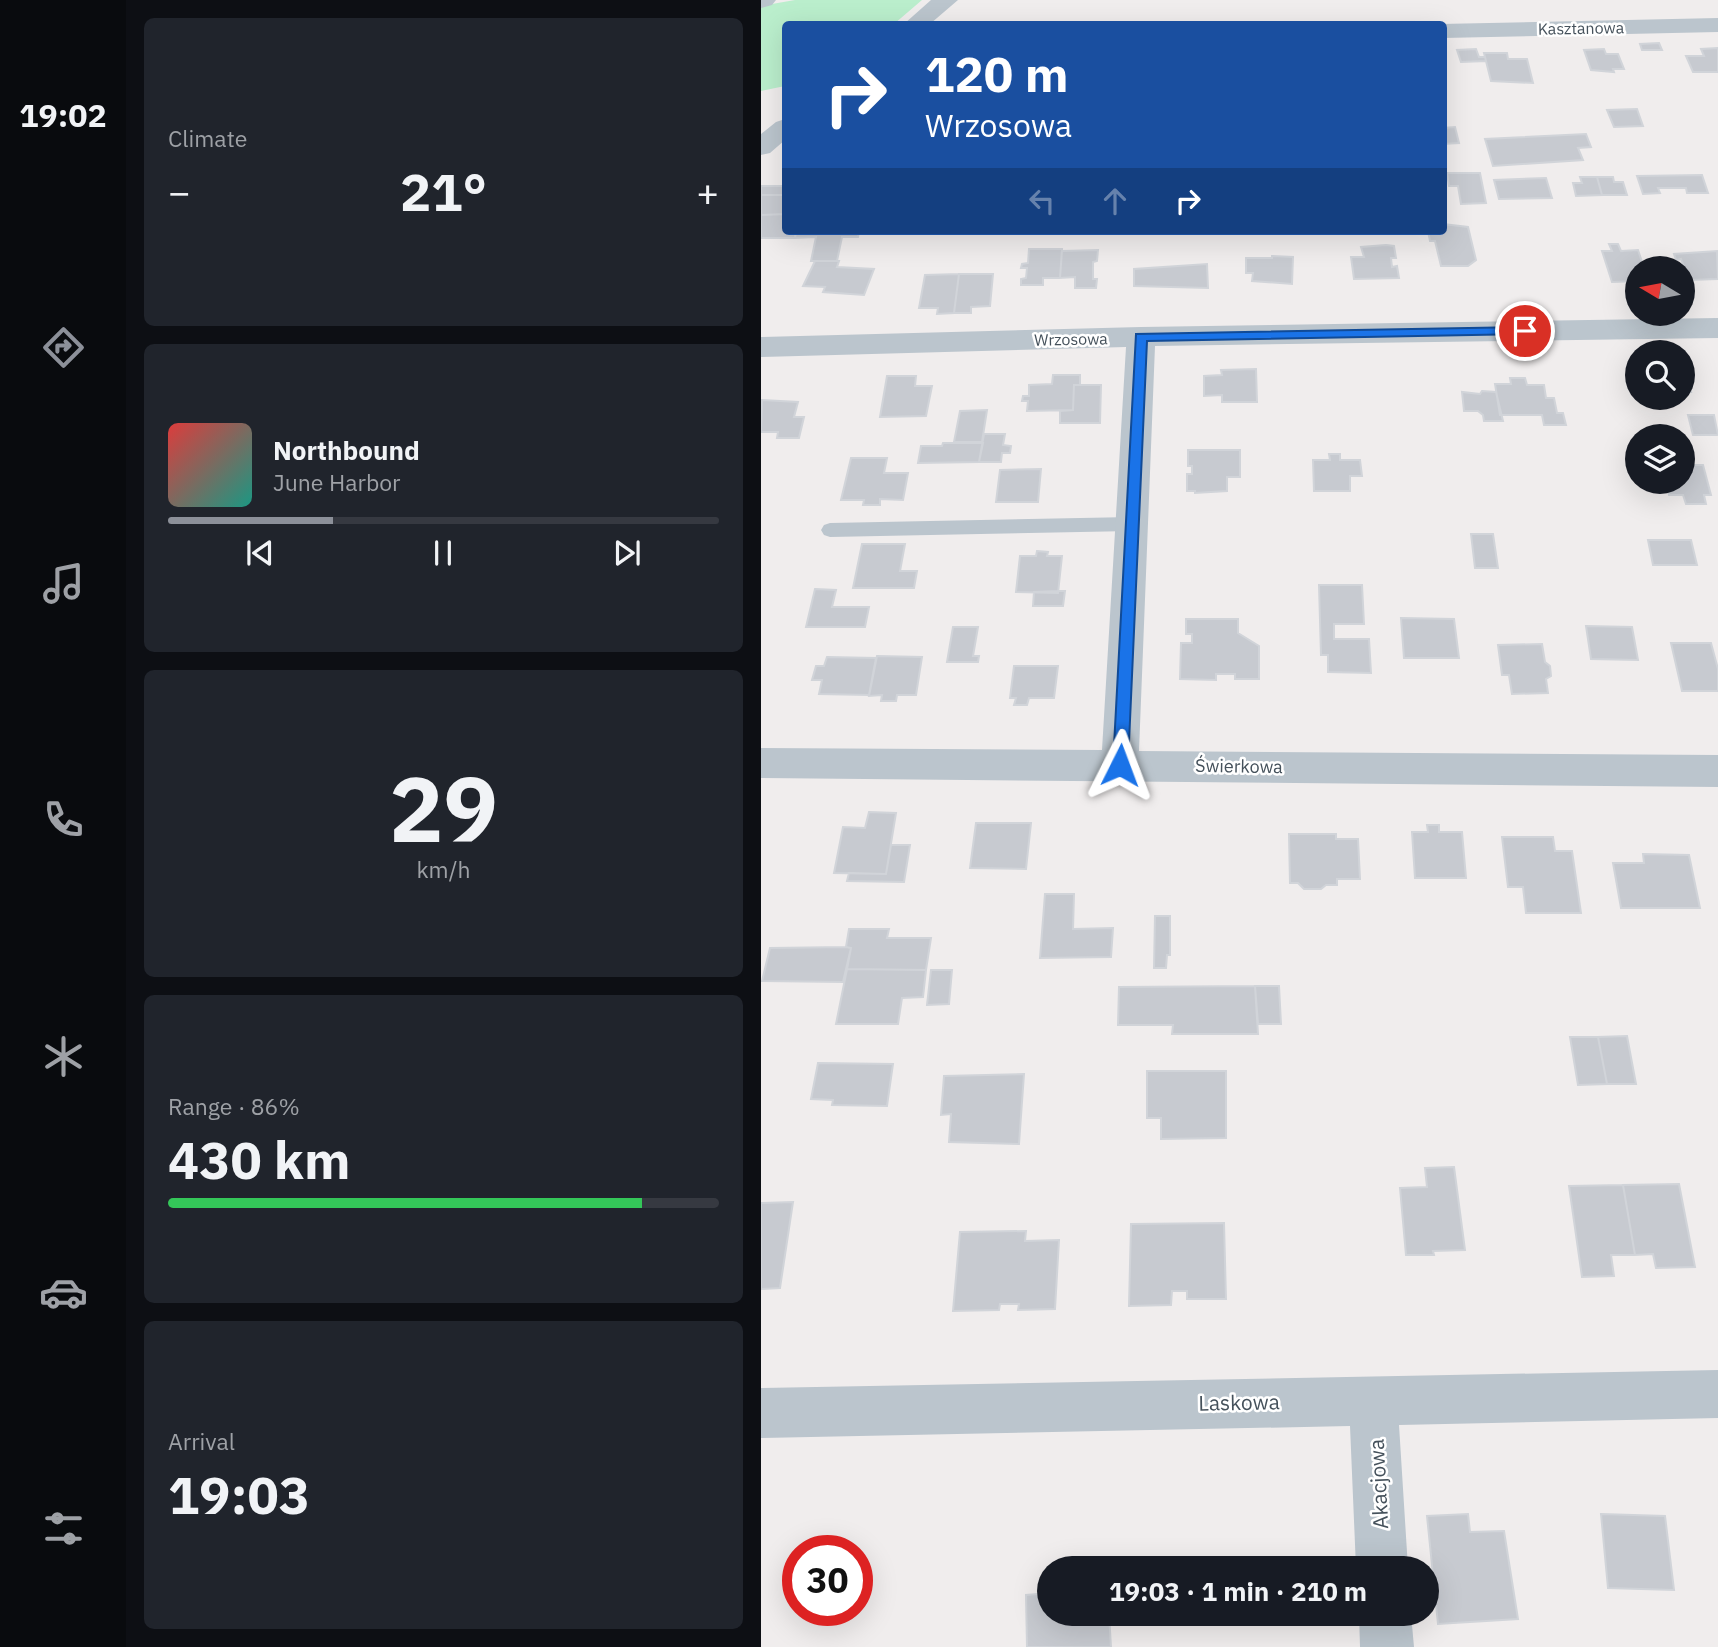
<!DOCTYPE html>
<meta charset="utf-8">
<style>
:root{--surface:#171b24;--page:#20242c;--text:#f1f3f6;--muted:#9ea1a6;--line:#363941;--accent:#8c9099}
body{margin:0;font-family:"IBM Plex Sans",sans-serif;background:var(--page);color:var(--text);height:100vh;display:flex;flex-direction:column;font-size:26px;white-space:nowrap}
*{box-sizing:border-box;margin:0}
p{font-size:23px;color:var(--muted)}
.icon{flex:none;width:38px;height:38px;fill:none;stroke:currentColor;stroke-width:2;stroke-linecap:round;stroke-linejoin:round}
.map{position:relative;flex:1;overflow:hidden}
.drawer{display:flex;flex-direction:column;gap:18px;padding:18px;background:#0d0f14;width:635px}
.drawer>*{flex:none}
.top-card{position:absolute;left:21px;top:21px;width:665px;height:214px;border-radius:7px;box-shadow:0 7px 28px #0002;background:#1a4fa0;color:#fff;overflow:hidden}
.needle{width:46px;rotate:280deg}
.buttons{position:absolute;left:864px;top:256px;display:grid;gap:14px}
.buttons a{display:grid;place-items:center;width:70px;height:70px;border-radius:50%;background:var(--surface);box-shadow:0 7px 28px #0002;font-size:35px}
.speed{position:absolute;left:21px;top:1535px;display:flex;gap:14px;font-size:35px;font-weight:700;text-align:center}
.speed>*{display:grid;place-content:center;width:91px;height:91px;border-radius:50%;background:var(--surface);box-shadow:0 7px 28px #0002;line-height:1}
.speed .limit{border:10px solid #d22;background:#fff;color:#111}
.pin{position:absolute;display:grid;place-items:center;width:60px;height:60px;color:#fff;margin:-30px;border:4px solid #fff;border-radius:50%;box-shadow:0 2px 7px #0007}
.me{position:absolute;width:77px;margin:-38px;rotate:3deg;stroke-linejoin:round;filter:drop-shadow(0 0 5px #0008)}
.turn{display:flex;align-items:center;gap:24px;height:147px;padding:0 28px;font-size:32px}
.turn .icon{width:91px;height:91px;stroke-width:2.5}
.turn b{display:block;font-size:49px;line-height:60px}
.lanes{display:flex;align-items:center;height:66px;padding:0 28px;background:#0003;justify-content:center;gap:35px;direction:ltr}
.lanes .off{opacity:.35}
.big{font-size:52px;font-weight:700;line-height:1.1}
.drawer .widget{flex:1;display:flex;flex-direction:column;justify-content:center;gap:10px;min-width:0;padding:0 24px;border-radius:10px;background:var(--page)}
.drawer .dial{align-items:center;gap:0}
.dial b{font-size:91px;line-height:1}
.song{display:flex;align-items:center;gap:21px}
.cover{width:84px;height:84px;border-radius:10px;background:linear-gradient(135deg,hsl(0 70% 55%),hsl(170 70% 35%))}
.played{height:7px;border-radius:4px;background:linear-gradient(90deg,var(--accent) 30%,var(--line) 30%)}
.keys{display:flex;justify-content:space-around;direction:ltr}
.heat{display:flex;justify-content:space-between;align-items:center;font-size:38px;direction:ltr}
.charge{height:10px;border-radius:5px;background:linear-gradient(90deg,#34c759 86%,var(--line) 0)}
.trip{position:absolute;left:276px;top:1556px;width:402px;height:70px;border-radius:35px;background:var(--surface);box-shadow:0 7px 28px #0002;font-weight:700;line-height:70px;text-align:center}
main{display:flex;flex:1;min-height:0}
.menu{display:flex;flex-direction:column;width:126px;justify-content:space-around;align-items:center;background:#090b0e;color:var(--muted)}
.menu .icon{width:49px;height:49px}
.menu .active{color:var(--accent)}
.menu b{font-size:32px;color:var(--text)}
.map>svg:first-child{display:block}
</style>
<main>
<nav class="menu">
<b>19:02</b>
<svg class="icon active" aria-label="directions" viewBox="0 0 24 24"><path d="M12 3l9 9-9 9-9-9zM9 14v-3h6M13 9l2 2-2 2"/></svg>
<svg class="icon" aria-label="music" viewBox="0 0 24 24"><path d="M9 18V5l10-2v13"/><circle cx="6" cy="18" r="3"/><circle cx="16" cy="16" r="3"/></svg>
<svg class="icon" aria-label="phone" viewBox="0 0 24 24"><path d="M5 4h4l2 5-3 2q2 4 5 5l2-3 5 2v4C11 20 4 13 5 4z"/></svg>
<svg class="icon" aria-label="climate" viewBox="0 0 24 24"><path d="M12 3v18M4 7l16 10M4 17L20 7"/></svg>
<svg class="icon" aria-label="car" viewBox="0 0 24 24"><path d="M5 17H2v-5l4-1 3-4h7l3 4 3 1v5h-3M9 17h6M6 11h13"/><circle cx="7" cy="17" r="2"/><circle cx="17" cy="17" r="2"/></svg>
<svg class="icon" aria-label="filters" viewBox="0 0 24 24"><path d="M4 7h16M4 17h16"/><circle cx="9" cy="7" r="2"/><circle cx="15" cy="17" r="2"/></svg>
</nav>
<section class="drawer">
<div class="widget"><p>Climate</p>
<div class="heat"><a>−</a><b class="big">21°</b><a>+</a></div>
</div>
<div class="widget">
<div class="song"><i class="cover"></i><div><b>Northbound</b><p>June Harbor</p></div></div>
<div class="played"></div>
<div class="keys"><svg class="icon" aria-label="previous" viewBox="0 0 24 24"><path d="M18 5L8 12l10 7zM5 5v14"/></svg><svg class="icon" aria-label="pause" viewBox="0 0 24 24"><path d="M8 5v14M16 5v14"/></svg><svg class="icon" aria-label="next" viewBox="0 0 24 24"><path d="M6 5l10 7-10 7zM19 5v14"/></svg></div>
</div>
<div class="widget dial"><b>29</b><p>km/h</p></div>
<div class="widget"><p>Range · 86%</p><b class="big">430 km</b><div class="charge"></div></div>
<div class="widget"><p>Arrival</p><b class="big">19:03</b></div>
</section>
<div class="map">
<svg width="957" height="1647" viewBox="0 0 957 1647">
<rect width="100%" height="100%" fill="#f0eded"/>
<!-- green -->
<path fill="#baeecc" d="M34,0H161L133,24H24V86L0,91V6Z"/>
<!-- building -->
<path fill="#c7cad0" stroke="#d1d4d9" stroke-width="2" d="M898,43L901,50H881L879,44Z
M957,48V72H932L925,56H943L940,49Z
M715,49L718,57H724L725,61L700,62L696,50Z
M843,49L845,54H857L863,69H852L853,72L830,70L823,50Z
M723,53H746L747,59H766L772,83L730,81Z
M876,109L882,126L853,127L846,110Z
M694,127L698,143L682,144V128Z
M825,134L830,147L817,148L822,160L732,166L724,139Z
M686,173H719L725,203L700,204L697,186H688Z
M941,175L947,193H926L925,188H897L899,193L882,194L876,176Z
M819,177H836L841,195L815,196L812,183H821Z
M836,177H852L853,182H862L866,195H841Z
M785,178L791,198L738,199L733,180Z
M0,186H24V195H0Z
M0,195H24V214L0,215Z
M24,214V231H35L34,238H0V215Z
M682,224L707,227L715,260L707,266H680L674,241H669L667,231H682Z
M35,231H98L97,237H81L76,261H50L55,237L34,238Z
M848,244H857L860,251L877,250L883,268H877V281L851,282L841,251H851Z
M625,245L633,246L635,258H630L631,267L636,266L638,278L593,279L590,257H603L600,247Z
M268,249H301L299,278H282V285H260V279L265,278L266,268H260L261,264L267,263Z
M337,250L336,261L332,262V279H336L335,288H314V277L299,278L301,251Z
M956,251L957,279L928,280L920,259L915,260L913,254Z
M511,256L532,257L531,284L491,281L492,273H485V258H511Z
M54,261H78L76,267L113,269L103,295L62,292L64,287L42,286Z
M446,264L447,288L373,286V269Z
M198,274L193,313L176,314L177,308H158L164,275Z
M198,274H232L229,306L210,307V313H193Z
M922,366L931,378H926L930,392H922Z
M495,369L496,402H461V395L443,396V376L461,375L460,370Z
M292,375H319V385H313L312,410L266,411L267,401H261L262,396H268V385L291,384Z
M126,376H155L154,386H171L165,416L119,417Z
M749,378H764L766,385H783L785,398H793L796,413H802L805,425H783L781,415H739L734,384H750Z
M313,385H340L339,423H299V411L312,410Z
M721,391L735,392L742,421H723L722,415L717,411H703L701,392L719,394Z
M890,397H908L910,404H892Z
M1,400L37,402L33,417H43L38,438H16L17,432H0Z
M226,410L221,442H193L199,411Z
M927,415H953L957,435H932Z
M223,434H244L242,445L250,446L249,453H241L240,462H218Z
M182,443H222L218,462L157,463L160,446H181Z
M427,450H479V477H466V491L434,493V491H426V474H431V466H427Z
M568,454H579V460H599L601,476H589V491H553L552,460H569Z
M90,458H126L123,473H147L142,500L119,499V505H102L103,500H80Z
M922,465H942L950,495H943L945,504H925L922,495H908L905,482H897L922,481Z
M280,469L277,502H235L239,470Z
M710,534H732L737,568H714Z
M887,540H930L936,565H892Z
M101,544H144L139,571H156L153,588H92Z
M276,551L287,552L286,556H301L297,593L255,592L259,556H275Z
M558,585H601L603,624H573V639H608L610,673L567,672V655H560Z
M54,589L75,590L71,607H108L104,627H45Z
M297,591H304L302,606H272L273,592Z
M640,618L693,619L698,658H643Z
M425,619H477V633L498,646V679H474V674H455V680L419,679L420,643H431V634H425Z
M825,626L871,627L877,660L830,659Z
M192,627H217L212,656H218L217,662H186Z
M910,643H950L957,669V691H921Z
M781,644L784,662L789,666L790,676L785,679L787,693L751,694L748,675H741L737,645Z
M116,656L161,657L155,695H136L135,701H120L121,695L108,696Z
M66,657L115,658L108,695L58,694L61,680H51L55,666H63Z
M253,666H297L293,698H268L266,705H253L255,698H249Z
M108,812L135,813L125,874L73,873L82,827L104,828Z
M215,823H270L265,869L209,868Z
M666,825H678V832H701L705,878H654L651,832H667Z
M528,834H575V839H597L599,879H576V885H565L560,889H543L537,883H529Z
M741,837H792L794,851H811L820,913H765L762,887H747Z
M130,845H149L143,882L86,881L88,873L125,874Z
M882,854L928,855L939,908H860L852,863H883Z
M284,894H313L312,929L352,928L350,957L279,958Z
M394,916H409V955H406L405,968H393Z
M88,929H128L126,938H170L165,970L86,969L90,948L85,947Z
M85,947L90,948L82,982L1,981L9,948Z
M86,969L165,970L162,997L141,998L137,1024H75Z
M170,970H191L188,1004L166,1005Z
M494,986L497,1034H411L412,1025H357L358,987Z
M494,986H518L520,1024H497Z
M866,1036L875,1084H846L837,1037Z
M809,1037H837L846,1084L817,1085Z
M57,1063L132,1064L126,1106L71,1105L72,1100L50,1099Z
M386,1071H465V1138L400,1139V1118H386Z
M263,1074L258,1144L188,1142L190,1114L180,1115L183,1076Z
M693,1167L704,1250L672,1251L673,1255H645L639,1188L666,1187L664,1168Z
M918,1184L934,1267L895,1268L892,1254L874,1255L862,1185Z
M862,1185L874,1255H850L853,1276L821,1277L808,1186Z
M32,1202L19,1288L0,1289V1203Z
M463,1223L465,1299H426V1291H411L410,1305L368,1306L370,1224Z
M265,1231L264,1241L298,1240L294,1309L257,1310L258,1304H239L238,1310L192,1311L199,1232Z
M707,1514L709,1532L743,1531L757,1619L677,1624L666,1516Z
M840,1514L904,1516L913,1590L847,1588Z
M289,1593V1614H348L350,1647H266L265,1595Z"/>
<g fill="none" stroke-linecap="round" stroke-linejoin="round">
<!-- lane -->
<path fill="#bbc5cd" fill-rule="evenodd" d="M371,517L377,519L380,524L377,529L371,531L69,537L63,535L60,530L63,525L69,523Z"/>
<!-- street -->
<path fill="#bbc5cd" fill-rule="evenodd" d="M0,0H15L11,5L0,8Z
M170,0H197L169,24H143Z
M957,18V32L682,38V24H679Z
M24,119V140L9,153L0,155V134L15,122Z
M957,318V338L394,346L378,751L957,755V787L0,778V748L341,750L365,347L0,357V337L380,327Z
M957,1370V1418L638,1425L647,1568H595L589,1426L0,1438V1388Z
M598,1614H650L653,1647H599Z"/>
</g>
<!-- route -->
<path fill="#1a73e8" stroke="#114b97" stroke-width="2" d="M764,327L771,331L769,334L386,341L367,765L359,771L354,770L352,765L375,334Z"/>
<g text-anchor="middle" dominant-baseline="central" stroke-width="5" stroke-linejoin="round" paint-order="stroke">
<!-- far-street labels -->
<g font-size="16" fill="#45515b" stroke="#fff">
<text transform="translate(820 28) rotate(-1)">Kasztanowa</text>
<text transform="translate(310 339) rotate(-1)">Wrzosowa</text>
</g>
<!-- street labels -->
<g font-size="18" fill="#45515b" stroke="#fff">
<text transform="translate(478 766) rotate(1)">Świerkowa</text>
</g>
<!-- near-street labels -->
<g font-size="21" fill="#45515b" stroke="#fff">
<text transform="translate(478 1402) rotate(-1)">Laskowa</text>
<text transform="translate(617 1484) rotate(-93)">Akacjowa</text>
</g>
</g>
</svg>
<div class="buttons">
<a><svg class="needle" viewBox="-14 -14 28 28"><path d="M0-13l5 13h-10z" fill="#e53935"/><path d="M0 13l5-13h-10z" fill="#9ea1a6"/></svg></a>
<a><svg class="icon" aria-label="search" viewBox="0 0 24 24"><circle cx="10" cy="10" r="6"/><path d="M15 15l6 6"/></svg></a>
<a><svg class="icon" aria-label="layers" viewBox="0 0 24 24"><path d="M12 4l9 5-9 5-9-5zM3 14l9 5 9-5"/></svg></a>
</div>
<div class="speed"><div class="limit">30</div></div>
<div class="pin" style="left:764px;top:331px;background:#d93025"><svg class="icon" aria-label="arrive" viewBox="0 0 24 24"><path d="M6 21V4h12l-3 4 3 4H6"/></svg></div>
<svg class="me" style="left:359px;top:765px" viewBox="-20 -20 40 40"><path d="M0-17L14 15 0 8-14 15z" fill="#1a73e8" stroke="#fff" stroke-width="4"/></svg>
<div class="trip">19:03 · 1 min · 210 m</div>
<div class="top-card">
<div class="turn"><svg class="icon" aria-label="right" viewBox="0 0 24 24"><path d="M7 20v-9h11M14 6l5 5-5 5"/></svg><div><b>120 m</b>Wrzosowa</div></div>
<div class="lanes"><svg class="icon off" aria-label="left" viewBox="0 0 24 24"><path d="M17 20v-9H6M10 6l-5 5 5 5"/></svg><svg class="icon off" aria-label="ahead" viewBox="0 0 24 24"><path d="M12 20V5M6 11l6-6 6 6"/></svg><svg class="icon" aria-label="right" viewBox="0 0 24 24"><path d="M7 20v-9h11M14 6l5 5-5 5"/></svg></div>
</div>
</div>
</main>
